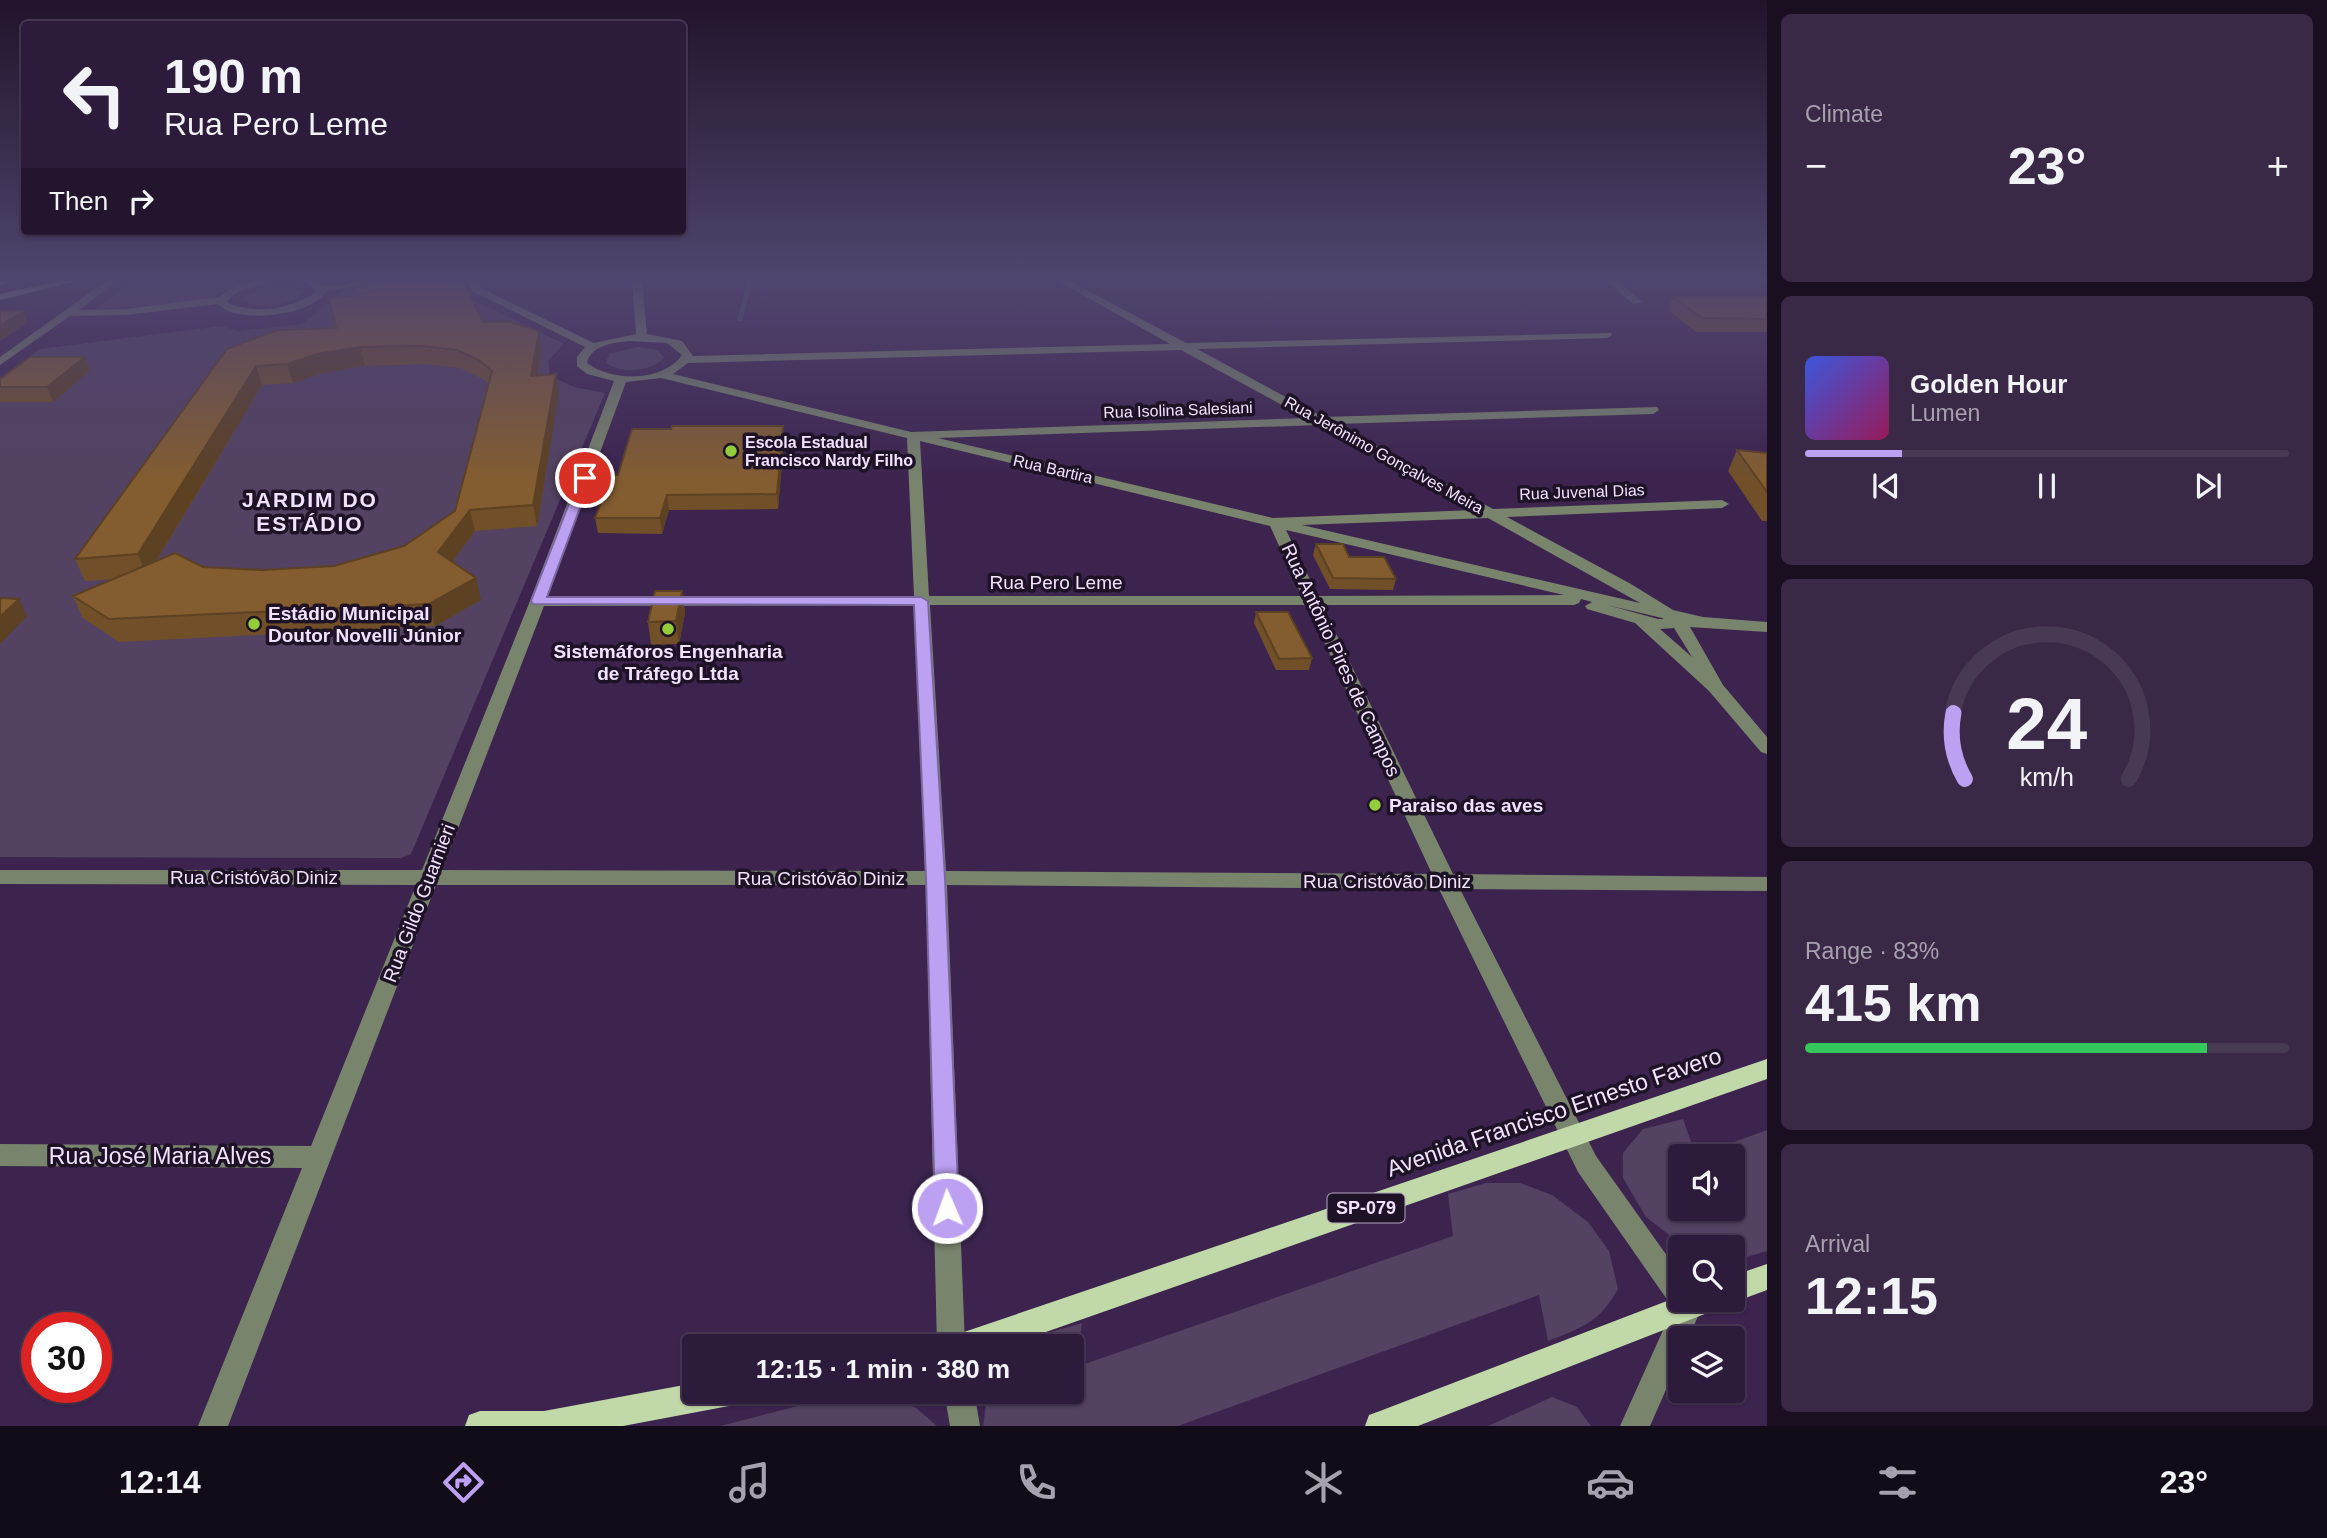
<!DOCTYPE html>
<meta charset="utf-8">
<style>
:root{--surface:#2d1b3b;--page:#392846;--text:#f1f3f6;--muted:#a7a1af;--line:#483955;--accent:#bca0f2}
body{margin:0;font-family:Helvetica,sans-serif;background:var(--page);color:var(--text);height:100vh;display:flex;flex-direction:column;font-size:26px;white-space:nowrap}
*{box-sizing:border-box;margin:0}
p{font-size:23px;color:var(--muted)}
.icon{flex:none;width:38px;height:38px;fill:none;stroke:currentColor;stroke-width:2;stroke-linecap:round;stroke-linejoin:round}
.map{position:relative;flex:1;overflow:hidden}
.side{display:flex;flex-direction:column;gap:14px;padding:14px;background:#190f20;width:560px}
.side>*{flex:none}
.top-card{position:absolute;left:21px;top:21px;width:665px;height:214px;border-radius:7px;box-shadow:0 2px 5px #0004,0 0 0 2px var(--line);background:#2d1b3b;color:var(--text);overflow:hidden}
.controls{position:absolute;left:1668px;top:1144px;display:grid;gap:14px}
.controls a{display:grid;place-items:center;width:77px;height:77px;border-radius:7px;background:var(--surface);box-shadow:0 2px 5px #0004,0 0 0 2px var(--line);font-size:35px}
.speed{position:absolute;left:21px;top:1312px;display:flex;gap:14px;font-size:35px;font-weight:700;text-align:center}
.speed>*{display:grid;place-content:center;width:91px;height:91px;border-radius:50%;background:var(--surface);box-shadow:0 2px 5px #0004,0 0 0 2px var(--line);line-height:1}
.speed .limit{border:10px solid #d22;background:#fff;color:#111}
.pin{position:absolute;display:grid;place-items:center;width:60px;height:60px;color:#fff;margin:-30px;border:4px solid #fff;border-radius:50%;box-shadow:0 2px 7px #0007}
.me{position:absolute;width:77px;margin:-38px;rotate:358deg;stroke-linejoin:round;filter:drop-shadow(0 0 5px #0008)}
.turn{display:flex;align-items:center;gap:24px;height:147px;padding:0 28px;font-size:32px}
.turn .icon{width:91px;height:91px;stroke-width:2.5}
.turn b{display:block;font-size:49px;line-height:60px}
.then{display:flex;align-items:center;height:66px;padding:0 28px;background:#0003;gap:14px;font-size:26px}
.big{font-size:52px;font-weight:800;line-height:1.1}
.side .card{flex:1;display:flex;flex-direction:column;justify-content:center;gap:10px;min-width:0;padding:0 24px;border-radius:10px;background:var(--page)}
.side .dial{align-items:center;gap:0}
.dial svg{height:182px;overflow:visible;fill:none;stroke:var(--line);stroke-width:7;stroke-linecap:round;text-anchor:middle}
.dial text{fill:var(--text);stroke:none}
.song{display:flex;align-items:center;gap:21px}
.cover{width:84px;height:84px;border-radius:10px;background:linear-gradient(135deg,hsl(230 70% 55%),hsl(330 70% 35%))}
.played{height:7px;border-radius:4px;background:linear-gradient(90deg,var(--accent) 20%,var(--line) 20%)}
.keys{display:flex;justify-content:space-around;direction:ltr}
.heat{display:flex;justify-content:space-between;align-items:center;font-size:38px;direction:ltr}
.charge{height:10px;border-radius:5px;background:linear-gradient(90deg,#34c759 83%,var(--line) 0)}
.trip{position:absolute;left:682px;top:1334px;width:402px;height:70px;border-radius:7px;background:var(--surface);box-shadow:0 2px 5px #0004,0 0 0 2px var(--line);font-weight:800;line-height:70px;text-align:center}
.menu{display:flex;height:112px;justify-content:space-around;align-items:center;background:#120b18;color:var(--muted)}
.menu .icon{width:49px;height:49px}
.menu .selected{color:var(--accent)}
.menu b{font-size:32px;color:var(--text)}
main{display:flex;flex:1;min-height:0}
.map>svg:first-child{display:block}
</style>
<main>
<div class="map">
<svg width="1767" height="1426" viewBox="0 0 1767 1426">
<rect width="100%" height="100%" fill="#3c244f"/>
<!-- green -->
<path fill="#534261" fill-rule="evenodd" d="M131,281H245L205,300L95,310Z
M434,281H458L470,298L564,344L548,361L550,376L574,387L605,393L411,854L401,858L0,857V378L40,349L222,326L238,331L302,324L343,291Z
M276,286H290L304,291C293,308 260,308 244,301V297Z
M638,347L658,350L664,358C651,372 621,374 606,363L609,354Z
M1683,1119L1696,1156L1767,1130V1251L1733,1261L1732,1248H1686L1646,1217L1623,1178V1153L1643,1129ZM1680,1157H1732V1209H1680Z
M1486,1183H1520L1552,1195L1588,1222L1609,1251L1618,1289C1599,1323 1583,1327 1548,1341L1539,1295L1178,1426H983L988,1391H1073V1346H1018L1023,1340L1082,1323L1076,1367L1453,1236L1448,1194Z
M873,1395L915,1407L937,1426H720L833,1397Z
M1552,1397L1577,1407L1591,1426H1488Z"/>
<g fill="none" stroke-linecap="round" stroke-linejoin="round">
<!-- stream -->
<path stroke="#485a76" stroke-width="5" d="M740,319L750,281"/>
<!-- minor -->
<path fill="#79846d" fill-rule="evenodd" d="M106,281H117L79,310L125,309L219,297C234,284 251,281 271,281L237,292L227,301L228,303C257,315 290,309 315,293L316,290L305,281H316L323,286L386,281L326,291C314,316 235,325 218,304L125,315L70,316L0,365V357Z
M467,281H477L482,288L493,294L594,343L636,334L632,281H642L647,334L682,341L693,356L1170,344L1058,281H1070L1186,343L1611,333L1612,335L1607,338L1197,349L1323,417L1657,407L1659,410L1653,414L1336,424L1493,509L1722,500L1729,504L1722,508L1507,517L1631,584L1673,610L1703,617L1767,622V632L1690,627L1723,685L1767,737V754L1761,752L1709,691L1635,623L1587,609L1585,606L1592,602L1581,599L1579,603L1574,605H1322L1453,874L1767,877V891L1460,889L1596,1156L1680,1274V1300H1699L1702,1307L1688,1339H1680V1358L1650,1426H1620L1673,1308L1578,1172L1439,889L947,885L965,1346H937L926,885H436L228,1426H198L302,1168L0,1166V1144L311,1146L416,885L0,884V870H422L530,601L614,381L587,374L577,366V357L585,347L474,292ZM629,341L667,343L682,355C663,382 612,382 587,363C591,345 613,343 629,341ZM1181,350L1306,418L911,432L673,374L688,363ZM661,378L907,438L914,596H547L626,382ZM1319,425L1474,510L1273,518L938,438ZM920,441L1270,526L1302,596H929ZM1488,518L1640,603L1302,525ZM1286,530L1564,595L1318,596ZM914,605L925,871L442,870L544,606ZM930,605H1307L1432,874L946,871ZM1607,605L1662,618L1664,619H1658ZM1674,628L1692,657L1660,629Z
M1607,281H1618L1642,302L1633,304Z
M944,1391H974L980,1426H950Z"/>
<!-- major -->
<path fill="#c1d8a8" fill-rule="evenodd" d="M0,281H10L0,286Z
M59,281H77L0,300V294Z
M1767,1059V1079L1006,1346H950L954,1336L964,1332Z
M1767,1264V1290L1732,1303L1724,1300H1732V1276Z
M1680,1296V1300H1719L1715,1310L1418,1426H1365L1369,1415L1380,1411Z
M695,1383V1391H744L739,1401L729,1406L623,1426H465L469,1415L480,1411H544Z"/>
</g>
<!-- wall -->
<path fill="#715029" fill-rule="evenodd" d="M356,283L483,322L539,331L542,349L538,376L559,393L537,526L475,531L452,562L481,600L435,626L119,642L83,618L73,596L114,579L85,581L75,559L227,349L336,328L359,295ZM425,364L461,368L483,379L489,384L455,511L404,546L334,566L262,570L203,567L157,560L262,385L293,383L322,373L365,366Z
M1673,297H1767V332H1696L1668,310Z
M85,357L90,371L53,402H0V379Z
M783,426L784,440L778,509L669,510L662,534L598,533L595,518L618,475Z
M1737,450L1767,453V521H1762L1728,471Z
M1316,544L1349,557L1396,579L1393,590L1330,589L1313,555Z
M682,591L685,613L679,644L651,645L648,622Z
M1256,612L1312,658L1309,670H1276L1254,623Z"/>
<!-- shaded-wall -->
<path fill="#5c4122" d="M23,311L28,322L0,341V326Z
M539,331L542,349L534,395L531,376Z
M360,347L365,366L322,373L293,383L287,364L317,354Z
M85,357L90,371L53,402L47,387Z
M256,366L262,385L147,576L138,554Z
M556,374L559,393L537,526L533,505Z
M783,426L784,440L778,509L777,494Z
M667,495L669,510L662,534L660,518Z
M470,510L475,531L443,574L438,552Z
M476,578L481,600L435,626L429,604Z
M682,591L685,613L679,644L676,621Z
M19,599L27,616L0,644V617Z"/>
<!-- building -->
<path fill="#835d30" stroke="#5c4122" stroke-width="2" d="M382,281H463L483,322L508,321L539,331L531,376L556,374L533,505L470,510L438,552L476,578L429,604L109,619L73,596L175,553L203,567L262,570L334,566L404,546L455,511L492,371L479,360L457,350L421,346L360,347L317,354L287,364L256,366L138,554L75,559L227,349L277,330L336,328L329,299L377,292L356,283Z
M1673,297H1767V319L1702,318Z
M0,311H23L0,326Z
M30,357H85L47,387H0V379Z
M672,426H783L777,494L667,495L660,518H595L612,475H618L632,429H671Z
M1737,450L1767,453V492Z
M1316,544H1343L1349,557H1384L1396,579L1333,578Z
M655,591H682L676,621L648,622Z
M0,598L19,599L0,617Z
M1256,612H1288L1312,658L1279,659Z"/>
<!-- sky -->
<linearGradient id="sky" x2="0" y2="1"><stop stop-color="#21142b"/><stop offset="0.58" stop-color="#50456e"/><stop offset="1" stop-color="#50456e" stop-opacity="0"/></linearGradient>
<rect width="1767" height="481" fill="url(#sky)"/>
<!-- route -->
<path fill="#bca0f2" stroke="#7a689d" stroke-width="2" d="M585,474L591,478L547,597H921L928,601L945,878L959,1208L955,1216L947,1219L938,1216L935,1208L926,878L914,605L533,604L531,601L579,478Z"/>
<!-- markers -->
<g fill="#94cc3b" stroke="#1e1326" stroke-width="2.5">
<circle cx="731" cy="451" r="7"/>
<circle cx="254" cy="624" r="7"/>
<circle cx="668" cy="629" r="7"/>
<circle cx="1375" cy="805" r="7"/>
</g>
<g text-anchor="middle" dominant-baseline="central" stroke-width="7" stroke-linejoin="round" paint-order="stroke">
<!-- far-street labels -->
<g font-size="16" fill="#f1e3ff" stroke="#1e1326">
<text transform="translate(1178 410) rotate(-2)">Rua Isolina Salesiani</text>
<text transform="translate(1384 455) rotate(29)">Rua Jerônimo Gonçalves Meira</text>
<text transform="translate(1053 469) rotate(13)">Rua Bartira</text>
<text transform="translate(1582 492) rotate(-2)">Rua Juvenal Dias</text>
</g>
<!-- far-poi labels -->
<g font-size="16" font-weight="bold" fill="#f1e3ff" stroke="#1e1326" text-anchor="start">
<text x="745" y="442">Escola Estadual<tspan x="745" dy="18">Francisco Nardy Filho</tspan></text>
</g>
<!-- shield labels -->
<rect fill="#1e1326" stroke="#b2a5be" stroke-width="2" x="1327.5" y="1193.5" width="77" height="29" rx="5"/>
<g font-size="18" font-weight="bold" fill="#f1e3ff">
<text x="1366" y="1208">SP-079</text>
</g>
<!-- street labels -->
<g font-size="19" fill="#f1e3ff" stroke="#1e1326">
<text x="1056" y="582">Rua Pero Leme</text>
<text transform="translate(1341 660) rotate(65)">Rua Antônio Pires de Campos</text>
<text x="254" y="877">Rua Cristóvão Diniz</text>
<text x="821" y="878">Rua Cristóvão Diniz</text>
<text x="1387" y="881">Rua Cristóvão Diniz</text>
<text transform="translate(419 903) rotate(-69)">Rua Gildo Guarnieri</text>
</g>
<!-- poi labels -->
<g font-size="19" font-weight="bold" fill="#f1e3ff" stroke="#1e1326" text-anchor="start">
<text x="268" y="613">Estádio Municipal<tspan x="268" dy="22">Doutor Novelli Júnior</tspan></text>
<text x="668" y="651" text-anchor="middle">Sistemáforos Engenharia<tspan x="668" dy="22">de Tráfego Ltda</tspan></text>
<text x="1389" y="805">Paraiso das aves</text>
</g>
<!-- far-district labels -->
<g font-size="21" font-weight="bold" letter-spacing="2" fill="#f1e3ff" stroke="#1e1326">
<text x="310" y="499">JARDIM DO<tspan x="310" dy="24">ESTÁDIO</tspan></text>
</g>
<!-- near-street labels -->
<g font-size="23" fill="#f1e3ff" stroke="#1e1326">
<text transform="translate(1554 1112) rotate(-19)">Avenida Francisco Ernesto Favero</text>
<text x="160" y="1156">Rua José Maria Alves</text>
</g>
</g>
</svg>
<div class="controls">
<a><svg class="icon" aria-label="sound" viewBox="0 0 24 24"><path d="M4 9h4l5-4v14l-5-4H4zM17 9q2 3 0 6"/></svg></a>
<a><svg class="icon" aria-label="search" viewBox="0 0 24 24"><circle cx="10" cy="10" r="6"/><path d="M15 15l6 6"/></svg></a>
<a><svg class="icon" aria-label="layers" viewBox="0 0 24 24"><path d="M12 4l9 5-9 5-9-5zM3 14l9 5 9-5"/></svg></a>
</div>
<div class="speed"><div class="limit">30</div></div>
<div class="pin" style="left:585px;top:478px;background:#d93025"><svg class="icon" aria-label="arrive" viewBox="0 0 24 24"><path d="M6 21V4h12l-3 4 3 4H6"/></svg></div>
<svg class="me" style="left:947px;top:1208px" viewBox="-20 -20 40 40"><circle r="17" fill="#bca0f2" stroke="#fff" stroke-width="3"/><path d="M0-11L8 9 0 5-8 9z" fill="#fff"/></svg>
<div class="trip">12:15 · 1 min · 380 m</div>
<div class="top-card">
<div class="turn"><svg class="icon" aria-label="left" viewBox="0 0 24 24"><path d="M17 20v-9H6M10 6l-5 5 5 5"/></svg><div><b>190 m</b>Rua Pero Leme</div></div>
<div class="then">Then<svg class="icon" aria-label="right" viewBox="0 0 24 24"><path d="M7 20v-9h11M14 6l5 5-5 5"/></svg></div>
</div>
</div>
<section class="side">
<div class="card"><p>Climate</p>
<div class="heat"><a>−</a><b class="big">23°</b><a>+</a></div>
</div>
<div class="card">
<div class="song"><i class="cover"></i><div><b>Golden Hour</b><p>Lumen</p></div></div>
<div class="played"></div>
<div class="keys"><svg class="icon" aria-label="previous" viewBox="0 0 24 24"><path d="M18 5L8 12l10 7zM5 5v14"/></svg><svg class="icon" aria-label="pause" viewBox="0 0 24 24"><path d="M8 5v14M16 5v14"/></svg><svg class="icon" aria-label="next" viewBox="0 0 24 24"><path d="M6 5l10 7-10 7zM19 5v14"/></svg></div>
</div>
<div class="card dial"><svg viewBox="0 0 100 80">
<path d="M14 69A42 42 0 1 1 86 69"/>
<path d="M14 69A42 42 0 0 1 9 40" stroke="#bca0f2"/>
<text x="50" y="56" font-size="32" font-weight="700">24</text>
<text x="50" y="72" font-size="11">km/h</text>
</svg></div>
<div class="card"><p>Range · 83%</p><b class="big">415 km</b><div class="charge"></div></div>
<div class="card"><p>Arrival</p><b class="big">12:15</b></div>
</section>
</main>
<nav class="menu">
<b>12:14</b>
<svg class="icon selected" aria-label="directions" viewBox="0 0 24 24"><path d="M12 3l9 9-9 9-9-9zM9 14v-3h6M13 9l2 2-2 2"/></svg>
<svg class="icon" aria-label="music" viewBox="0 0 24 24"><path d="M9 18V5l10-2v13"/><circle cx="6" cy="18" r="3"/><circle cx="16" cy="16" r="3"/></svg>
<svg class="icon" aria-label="phone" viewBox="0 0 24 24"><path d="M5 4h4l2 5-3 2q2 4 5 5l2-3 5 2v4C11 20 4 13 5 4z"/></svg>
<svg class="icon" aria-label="climate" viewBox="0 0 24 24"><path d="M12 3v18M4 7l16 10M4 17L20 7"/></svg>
<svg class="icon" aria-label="car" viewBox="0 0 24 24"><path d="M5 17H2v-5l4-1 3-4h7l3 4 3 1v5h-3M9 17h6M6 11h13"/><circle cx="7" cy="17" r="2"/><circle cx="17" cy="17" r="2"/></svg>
<svg class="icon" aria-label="filters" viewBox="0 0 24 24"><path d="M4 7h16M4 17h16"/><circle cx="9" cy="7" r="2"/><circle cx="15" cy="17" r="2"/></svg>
<b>23°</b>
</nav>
